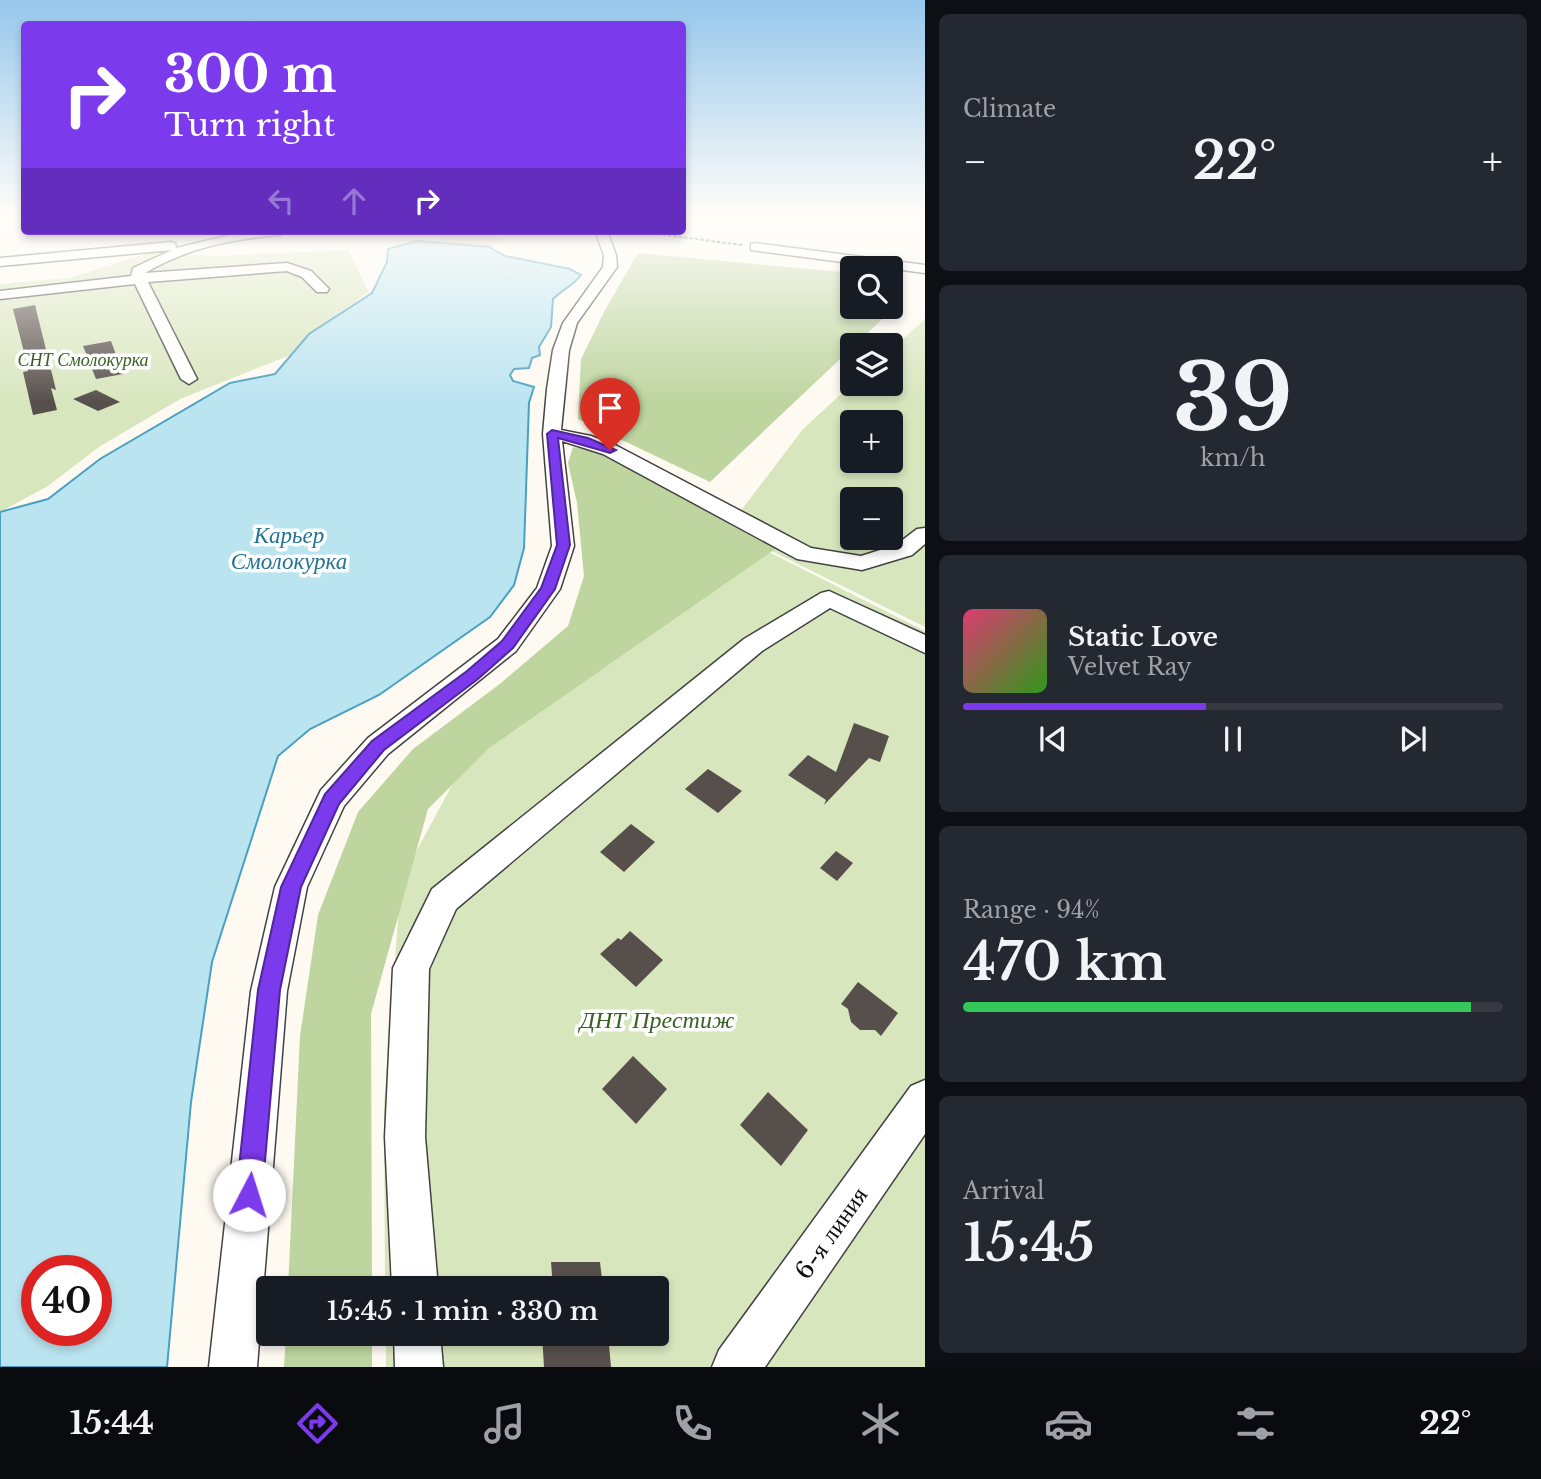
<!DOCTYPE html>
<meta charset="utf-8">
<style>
:root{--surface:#171b24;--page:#242831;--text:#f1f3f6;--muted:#9ea1a6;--line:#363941;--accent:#7c3aed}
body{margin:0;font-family:"Libre Baskerville",serif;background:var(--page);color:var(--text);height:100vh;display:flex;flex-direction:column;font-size:26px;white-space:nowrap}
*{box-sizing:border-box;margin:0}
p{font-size:23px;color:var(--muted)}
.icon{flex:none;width:38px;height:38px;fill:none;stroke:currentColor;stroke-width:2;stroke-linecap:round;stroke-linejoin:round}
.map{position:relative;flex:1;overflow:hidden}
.sheet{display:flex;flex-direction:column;gap:14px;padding:14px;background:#0d0f14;width:616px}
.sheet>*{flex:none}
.banner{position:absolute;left:21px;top:21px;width:665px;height:214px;border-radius:7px;box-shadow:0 4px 10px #0003;background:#7c3aed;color:#fff;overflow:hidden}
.buttons{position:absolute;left:840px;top:256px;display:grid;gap:14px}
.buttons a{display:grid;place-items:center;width:63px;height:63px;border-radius:7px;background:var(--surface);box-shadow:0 4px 10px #0003;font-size:35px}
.speed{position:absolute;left:21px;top:1255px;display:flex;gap:14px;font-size:35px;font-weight:700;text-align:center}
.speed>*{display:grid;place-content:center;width:91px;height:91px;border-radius:50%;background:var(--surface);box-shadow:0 4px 10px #0003;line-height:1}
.speed .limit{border:10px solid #d22;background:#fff;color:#111}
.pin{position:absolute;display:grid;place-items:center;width:60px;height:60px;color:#fff;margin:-72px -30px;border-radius:50% 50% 50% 0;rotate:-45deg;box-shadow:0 0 7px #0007}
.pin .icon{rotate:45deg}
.me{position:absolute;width:77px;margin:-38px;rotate:5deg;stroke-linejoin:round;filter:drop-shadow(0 0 5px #0008)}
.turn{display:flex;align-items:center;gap:24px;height:147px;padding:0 28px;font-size:32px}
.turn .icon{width:91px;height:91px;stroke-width:2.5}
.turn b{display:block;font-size:49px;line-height:60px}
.lanes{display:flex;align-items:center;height:66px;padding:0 28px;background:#0003;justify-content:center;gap:35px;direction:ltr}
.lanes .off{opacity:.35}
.big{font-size:52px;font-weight:600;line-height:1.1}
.sheet .tile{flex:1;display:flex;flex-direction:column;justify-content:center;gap:10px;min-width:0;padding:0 24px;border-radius:10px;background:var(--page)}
.sheet .dial{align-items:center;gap:0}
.dial b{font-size:91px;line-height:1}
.song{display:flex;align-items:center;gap:21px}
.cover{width:84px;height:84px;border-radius:10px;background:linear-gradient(135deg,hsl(340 70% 55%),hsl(110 70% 35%))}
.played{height:7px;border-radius:4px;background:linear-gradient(90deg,var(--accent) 45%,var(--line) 45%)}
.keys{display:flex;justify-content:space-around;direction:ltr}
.heat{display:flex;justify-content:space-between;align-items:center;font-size:38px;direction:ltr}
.charge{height:10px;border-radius:5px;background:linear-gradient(90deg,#34c759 94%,var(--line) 0)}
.trip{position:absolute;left:256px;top:1276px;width:413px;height:70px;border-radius:7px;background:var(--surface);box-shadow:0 4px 10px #0003;font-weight:600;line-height:70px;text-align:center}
.dock{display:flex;height:112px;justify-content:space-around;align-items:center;background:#090b0e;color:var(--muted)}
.dock .icon{width:49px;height:49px}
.dock .selected{color:var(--accent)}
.dock b{font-size:32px;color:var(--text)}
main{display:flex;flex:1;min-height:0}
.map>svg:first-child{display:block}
</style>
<main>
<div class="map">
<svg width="925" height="1367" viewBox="0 0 925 1367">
<rect width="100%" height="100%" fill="#fefaf2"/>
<!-- green -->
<path fill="#d8e6be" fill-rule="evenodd" d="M348,250L369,292L317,328L293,354L180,399L99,447L48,486L0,512V284L69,278L151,252L217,256Z
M925,319V627L727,529L803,429L853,383H891V350ZM852,422H891V460H852ZM852,499H891V537H852Z
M763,549L925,631V1367H386V1334H656V1288H385L384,1106L401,880L474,744Z"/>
<!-- forest -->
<path fill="#bed59f" d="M638,253L852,273V306H890L892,310L710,482L578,419L581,359L605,310Z
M573,447L618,456L778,547L489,748L428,809L371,1014L372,1288H288L300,1036L318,915L358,812L413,749L501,683L568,626L584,576L577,503L568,463Z
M286,1334H372V1367H284Z"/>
<!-- sand -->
<path fill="#f5e4c3" d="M438,231L499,233L504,241L489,247L438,242Z"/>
<!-- water -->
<path fill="#bbe4f1" stroke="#48a1c1" stroke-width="2" fill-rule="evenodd" d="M417,241L489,247L505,256L570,269L581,275C573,286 563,289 553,299L551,327L539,347L540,355L532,358L529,368L514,369L510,375L513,381L534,387L529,403L524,548L514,585L490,617L379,695L310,729L278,756L212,962L191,1102L167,1367H0V512L48,499L100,459L230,383L275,374L309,334L372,293L387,262L388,249ZM37,1270H96V1330H37Z"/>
<!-- building -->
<path fill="#574f4c" d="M35,305L56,390L51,388L57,410L33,415L23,372L28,371V368L13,309Z
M111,341L123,374L96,379L83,346Z
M96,390L120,402L98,411L73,399Z
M854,723L889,736L880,762L869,758L824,805L826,800L788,775L808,755L836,772Z
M708,769L742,791L718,813L685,789Z
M631,824L655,842L624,872L600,852Z
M836,851L853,863L837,881L820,868Z
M630,931L663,960L636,987L600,954L618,938L621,940Z
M858,982L898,1013L881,1036L875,1030H860L851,1022L848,1009L841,1004Z
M633,1056L667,1089L636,1124L602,1089Z
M768,1092L808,1130L781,1166L740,1125Z
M551,1262H600L603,1288H553Z
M542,1334H608L611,1367H544Z"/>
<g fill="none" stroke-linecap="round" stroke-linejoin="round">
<defs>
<path id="minor" d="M286,231L280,235C232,239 187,248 145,273L287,263L311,271L329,289L327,292H317L302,277L287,271L148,282L197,379L189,384L181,379L135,284L0,299V291L131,276L133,268L172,250L0,266V258L171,242L175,243L176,248L243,232Z
M595,231H607L616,255L617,267L577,323L569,350L561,430L591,436L617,446L811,548L861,556L896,545L917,529L925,528V544L912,555L862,570L797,559L603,454L562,441L574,546L560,589L516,651L388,754L344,806L307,887L287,991L257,1367H209L251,991L275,887L321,790L368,738L498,639L537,588L552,546L543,434L547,389L553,350L563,323L603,267L604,255Z
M755,243L925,265V273L751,250V244Z
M829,591L925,635V653L830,608L762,651L456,909L429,969L425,1137L438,1288H392L385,1137L393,968L432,889L744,639L821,593Z
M925,1080V1134L765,1367H712L719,1350L911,1086Z
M394,1334H440L443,1367H395Z"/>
</defs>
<!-- minor casing -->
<use href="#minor" stroke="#424242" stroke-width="3"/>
<!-- path -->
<path stroke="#313131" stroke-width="2" stroke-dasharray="3.5 2" stroke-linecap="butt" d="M635,231L742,245"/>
<!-- minor -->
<use href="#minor" fill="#fff" fill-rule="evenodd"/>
</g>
<!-- sky -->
<linearGradient id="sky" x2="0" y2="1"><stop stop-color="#96c7ec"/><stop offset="0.53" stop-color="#fffdf9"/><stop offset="1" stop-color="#fffdf9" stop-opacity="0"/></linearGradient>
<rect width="925" height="403" fill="url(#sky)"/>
<!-- route -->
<path fill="#7c3aed" stroke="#51269a" stroke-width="2" d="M552,430L588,438L616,450L610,453L558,438L570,545L555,589L513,648L478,679L384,750L339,804L301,887L280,990L262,1195L258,1205L249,1208L240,1205L236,1195L258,990L281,887L325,794L372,741L467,671L502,641L541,588L557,545L547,434Z"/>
<g text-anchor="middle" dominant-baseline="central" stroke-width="7" stroke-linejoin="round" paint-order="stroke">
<!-- far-park labels -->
<g font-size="18" font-style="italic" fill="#396124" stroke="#fff">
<text x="83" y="360">СНТ Смолокурка</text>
</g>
<!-- water labels -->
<g font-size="23" font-style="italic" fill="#237396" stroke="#fff">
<text x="289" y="535">Карьер<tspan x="289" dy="26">Смолокурка</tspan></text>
</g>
<!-- near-park labels -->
<g font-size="24" font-style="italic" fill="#396124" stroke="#fff">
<text x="657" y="1019">ДНТ Престиж</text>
</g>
<!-- near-street labels -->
<g font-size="24" fill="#0f0f0f" stroke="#fff">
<text transform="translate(831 1233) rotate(-55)">6-я линия</text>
</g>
</g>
</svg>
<div class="buttons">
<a><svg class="icon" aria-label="search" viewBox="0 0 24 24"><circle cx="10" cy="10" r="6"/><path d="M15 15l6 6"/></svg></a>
<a><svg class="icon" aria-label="layers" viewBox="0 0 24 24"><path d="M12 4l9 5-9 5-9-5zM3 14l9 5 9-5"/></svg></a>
<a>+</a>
<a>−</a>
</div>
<div class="speed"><div class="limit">40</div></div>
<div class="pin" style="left:610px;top:450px;background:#d93025"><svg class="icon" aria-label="arrive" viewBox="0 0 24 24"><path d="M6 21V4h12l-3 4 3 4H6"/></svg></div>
<svg class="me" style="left:249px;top:1195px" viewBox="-20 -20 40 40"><circle r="19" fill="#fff"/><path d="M0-13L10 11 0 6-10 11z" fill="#7c3aed"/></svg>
<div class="trip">15:45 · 1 min · 330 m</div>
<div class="banner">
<div class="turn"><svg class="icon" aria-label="right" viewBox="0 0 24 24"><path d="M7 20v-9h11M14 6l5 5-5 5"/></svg><div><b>300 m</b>Turn right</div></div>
<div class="lanes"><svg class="icon off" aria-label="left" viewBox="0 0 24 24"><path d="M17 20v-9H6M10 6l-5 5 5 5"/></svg><svg class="icon off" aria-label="ahead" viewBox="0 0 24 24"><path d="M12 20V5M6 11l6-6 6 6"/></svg><svg class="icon" aria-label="right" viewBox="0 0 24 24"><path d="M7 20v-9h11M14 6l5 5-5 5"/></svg></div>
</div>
</div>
<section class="sheet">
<div class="tile"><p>Climate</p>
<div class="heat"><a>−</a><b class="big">22°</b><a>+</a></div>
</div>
<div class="tile dial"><b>39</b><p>km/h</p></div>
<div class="tile">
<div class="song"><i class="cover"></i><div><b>Static Love</b><p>Velvet Ray</p></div></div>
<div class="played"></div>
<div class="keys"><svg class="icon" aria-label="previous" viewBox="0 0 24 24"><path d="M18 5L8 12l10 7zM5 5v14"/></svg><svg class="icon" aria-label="pause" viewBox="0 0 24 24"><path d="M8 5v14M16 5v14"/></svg><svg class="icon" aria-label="next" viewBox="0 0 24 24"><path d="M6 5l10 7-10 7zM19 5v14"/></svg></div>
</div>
<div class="tile"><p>Range · 94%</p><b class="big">470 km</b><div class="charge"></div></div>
<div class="tile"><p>Arrival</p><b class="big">15:45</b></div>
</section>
</main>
<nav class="dock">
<b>15:44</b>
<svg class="icon selected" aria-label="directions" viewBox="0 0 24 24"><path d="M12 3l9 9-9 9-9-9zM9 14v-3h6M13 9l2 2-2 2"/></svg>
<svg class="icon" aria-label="music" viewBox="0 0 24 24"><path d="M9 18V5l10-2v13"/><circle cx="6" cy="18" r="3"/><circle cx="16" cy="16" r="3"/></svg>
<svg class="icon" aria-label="phone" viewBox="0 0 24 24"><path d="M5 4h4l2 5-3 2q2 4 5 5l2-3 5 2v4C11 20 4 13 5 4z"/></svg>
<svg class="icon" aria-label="climate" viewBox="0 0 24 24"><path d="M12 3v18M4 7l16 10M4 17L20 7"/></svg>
<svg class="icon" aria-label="car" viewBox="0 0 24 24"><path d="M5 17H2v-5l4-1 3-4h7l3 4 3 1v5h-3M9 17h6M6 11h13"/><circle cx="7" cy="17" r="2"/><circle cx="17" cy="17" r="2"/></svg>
<svg class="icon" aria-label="filters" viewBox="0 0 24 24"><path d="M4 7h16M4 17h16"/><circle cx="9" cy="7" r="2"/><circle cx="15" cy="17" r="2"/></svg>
<b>22°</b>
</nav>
